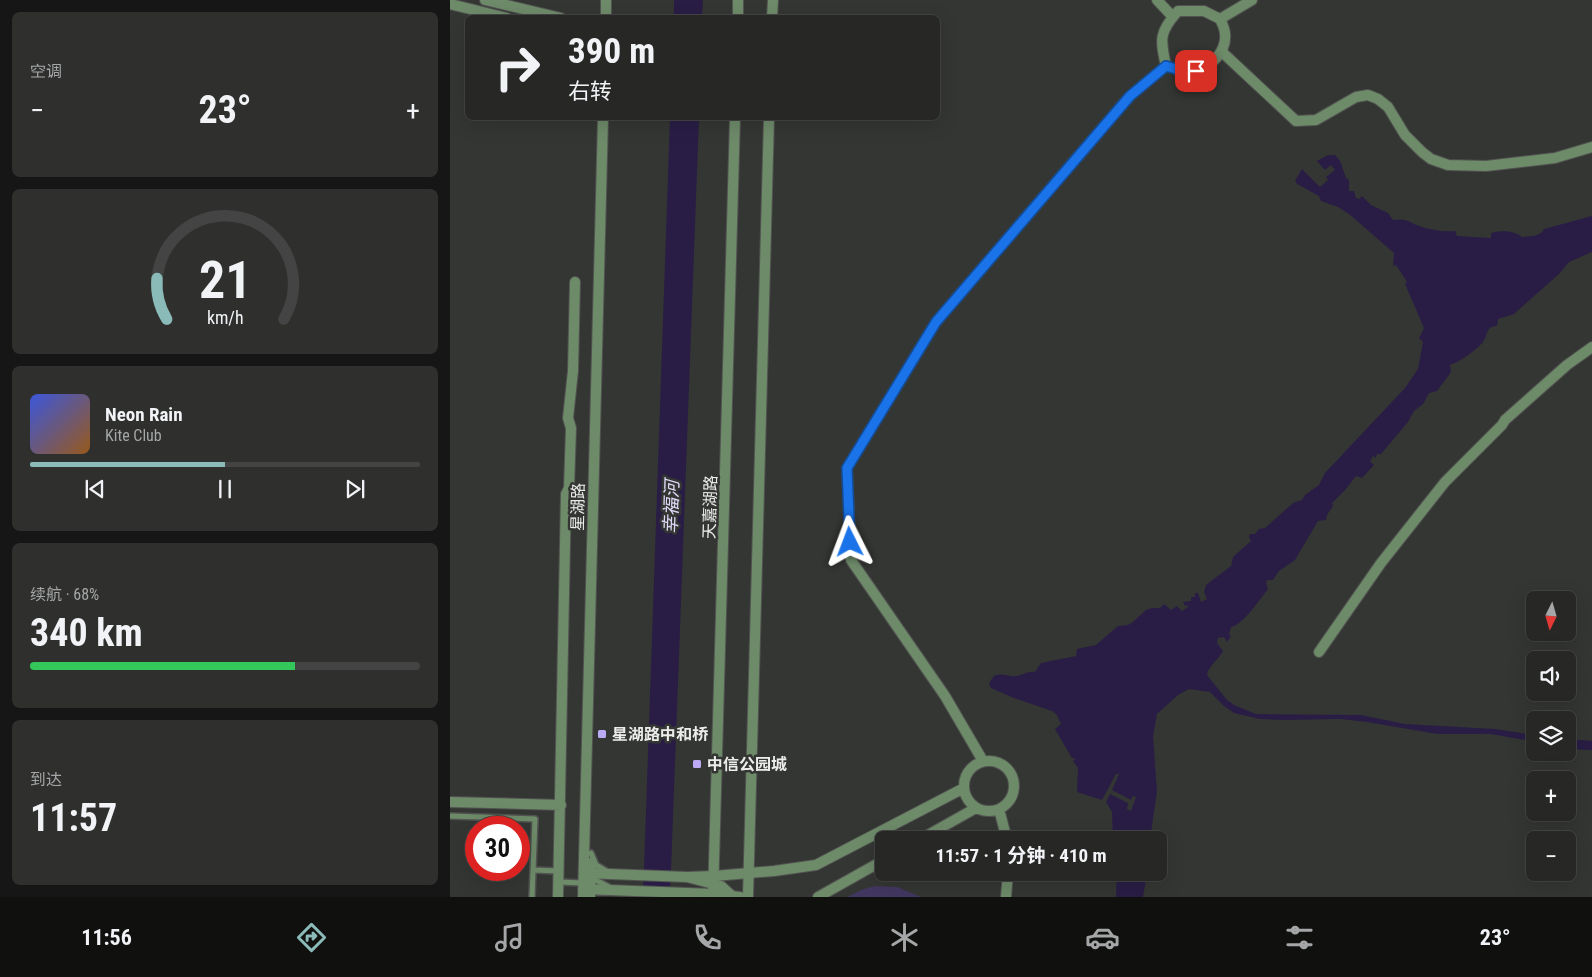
<!DOCTYPE html>
<html lang="zh">
<meta charset="utf-8">
<style>
:root{--surface:#272826;--page:#2f302e;--text:#f1f3f6;--muted:#a4a6a7;--line:#434443;--accent:#8bbbb9}
body{margin:0;font-family:"Roboto Condensed","Noto Sans SC",sans-serif;background:var(--page);color:var(--text);height:100vh;display:flex;flex-direction:column;font-size:19px;white-space:nowrap}
*{box-sizing:border-box;margin:0}
p{font-size:16px;color:var(--muted)}
.icon{flex:none;width:28px;height:28px;fill:none;stroke:currentColor;stroke-width:2;stroke-linecap:round;stroke-linejoin:round}
.map{position:relative;flex:1;overflow:hidden}
.side{display:flex;flex-direction:column;gap:12px;padding:12px;background:#151615;width:450px}
.side>*{flex:none}
.hud{position:absolute;left:15px;top:15px;width:475px;height:105px;border-radius:8px;box-shadow:0 5px 20px #0002,0 0 0 1px var(--line);background:#272826;color:var(--text);overflow:hidden}
.needle{width:32px;rotate:185deg}
.buttons{position:absolute;left:1076px;top:591px;display:grid;gap:10px}
.buttons a{display:grid;place-items:center;width:50px;height:50px;border-radius:8px;background:var(--surface);box-shadow:0 5px 20px #0002,0 0 0 1px var(--line);font-size:25px}
.speed{position:absolute;left:15px;top:816px;display:flex;gap:10px;font-size:25px;font-weight:700;text-align:center}
.speed>*{display:grid;place-content:center;width:65px;height:65px;border-radius:50%;background:var(--surface);box-shadow:0 5px 20px #0002,0 0 0 1px var(--line);line-height:1}
.speed .limit{border:8px solid #d22;background:#fff;color:#111}
.pin{position:absolute;display:grid;place-items:center;width:42px;height:42px;color:#fff;margin:-21px;border-radius:10px;box-shadow:0 2px 8px #0006}
.me{position:absolute;width:55px;margin:-28px;rotate:357deg;stroke-linejoin:round;filter:drop-shadow(0 0 4px #0008)}
.turn{display:flex;align-items:center;gap:18px;height:105px;padding:0 20px;font-size:22px}
.turn .icon{width:65px;height:65px;stroke-width:2.5}
.turn b{display:block;font-size:35px;line-height:42px}
.big{font-size:38px;font-weight:700;line-height:1.1}
.side .tile{flex:1;display:flex;flex-direction:column;justify-content:center;gap:8px;min-width:0;padding:0 18px;border-radius:8px;background:var(--page)}
.side .dial{align-items:center;gap:0}
.dial svg{height:130px;overflow:visible;fill:none;stroke:var(--line);stroke-width:7;stroke-linecap:round;text-anchor:middle}
.dial text{fill:var(--text);stroke:none}
.song{display:flex;align-items:center;gap:15px}
.cover{width:60px;height:60px;border-radius:8px;background:linear-gradient(135deg,hsl(230 70% 55%),hsl(30 70% 35%))}
.played{height:5px;border-radius:2px;background:linear-gradient(90deg,var(--accent) 50%,var(--line) 50%)}
.keys{display:flex;justify-content:space-around;direction:ltr}
.heat{display:flex;justify-content:space-between;align-items:center;font-size:28px;direction:ltr}
.charge{height:8px;border-radius:4px;background:linear-gradient(90deg,#34c759 68%,var(--line) 0)}
.trip{position:absolute;left:425px;top:831px;width:292px;height:50px;border-radius:8px;background:var(--surface);box-shadow:0 5px 20px #0002,0 0 0 1px var(--line);font-weight:700;line-height:50px;text-align:center}
.dock{display:flex;height:80px;justify-content:space-around;align-items:center;background:#10100f;color:var(--muted)}
.dock .icon{width:35px;height:35px}
.dock .selected{color:var(--accent)}
.dock b{font-size:22px;color:var(--text)}
main{display:flex;flex:1;min-height:0}
.map>svg:first-child{display:block}
</style>
<main>
<section class="side">
<div class="tile"><p>空调</p>
<div class="heat"><a>−</a><b class="big">23°</b><a>+</a></div>
</div>
<div class="tile dial"><svg viewBox="0 0 100 80">
<path d="M14 69A42 42 0 1 1 86 69"/>
<path d="M14 69A42 42 0 0 1 8 44" stroke="#8bbbb9"/>
<text x="50" y="56" font-size="32" font-weight="700">21</text>
<text x="50" y="72" font-size="11">km/h</text>
</svg></div>
<div class="tile">
<div class="song"><i class="cover"></i><div><b>Neon Rain</b><p>Kite Club</p></div></div>
<div class="played"></div>
<div class="keys"><svg class="icon" aria-label="previous" viewBox="0 0 24 24"><path d="M18 5L8 12l10 7zM5 5v14"/></svg><svg class="icon" aria-label="pause" viewBox="0 0 24 24"><path d="M8 5v14M16 5v14"/></svg><svg class="icon" aria-label="next" viewBox="0 0 24 24"><path d="M6 5l10 7-10 7zM19 5v14"/></svg></div>
</div>
<div class="tile"><p>续航 · 68%</p><b class="big">340 km</b><div class="charge"></div></div>
<div class="tile"><p>到达</p><b class="big">11:57</b></div>
</section>
<div class="map">
<svg width="1142" height="897" viewBox="0 0 1142 897">
<rect width="100%" height="100%" fill="#343633"/>
<!-- green -->
<path fill="#423761" d="M425,886L447,887L471,897H397L414,889Z"/>
<!-- water -->
<path fill="#291d45" d="M224,0H253L252,17H224Z
M220,118H249L220,897H193Z
M878,155H885L890,161L896,178L899,180V191H904L906,198L909,199L912,196L921,205L938,213L943,220C957,218 958,222 969,226C981,230 993,232 1005,231L1007,236L1041,238V233C1051,230 1065,231 1072,237C1081,236 1090,237 1094,229L1142,216V252L1119,262L1109,274L1064,314L1048,319L1047,326C1036,326 1038,335 1033,342C1024,352 1011,361 1000,365L1001,372L987,391L979,393L973,404L964,411L958,422L931,454H927L926,458L923,456L920,461L924,465L912,478L906,476L896,489L882,503L883,506L877,515L876,520L868,521L845,560L829,571L823,580H818L816,582L818,589C810,599 793,625 781,627L779,634L781,636L777,642L774,637L768,638L767,643L773,651C768,660 759,665 757,675L777,700L784,705L806,714L911,715L955,724L1045,729L1085,735V742L1041,734H987L917,722L890,719L835,720L810,719L784,713L774,706L760,692L739,689L728,695L707,714L703,736L707,791L700,840H663L662,812L656,802L660,794L678,803L677,809L681,811L686,797L683,796L681,800L662,790L669,774H666L652,800L627,792L628,768L623,761L626,759L622,758L605,729L611,724L607,715L602,711L564,698L541,688L539,685C541,680 542,677 546,675C552,673 560,677 566,676C574,675 578,671 585,672L591,663L626,656L627,649L646,645L668,626L678,625L683,622L696,610L702,608H710L714,604L721,610L727,606L732,611L738,607L737,605L735,606L733,602L741,601V597H745V593H748L751,602L757,599L754,592L756,585L781,566L783,557L801,541L799,537L800,534H805L809,529L815,528L843,503L852,500L855,495L869,485L875,473L955,388L968,369L973,342L969,338L974,328L955,284L957,282L946,265L943,266L944,253L899,214L888,207L871,201L869,196L847,184L845,181L852,169L870,187L878,180L876,177L885,170L881,165L875,170L867,161Z
M1118,739L1142,741V750L1118,749Z
M667,873H697L693,897H666Z"/>
<g fill="none" stroke-linecap="round" stroke-linejoin="round">
<defs>
<path id="service" d="M0,816L85,819L82,897
M141,853L146,865L156,871
M83,870L108,871
M140,877L159,887
M109,882L133,883"/>
<path id="minor" d="M35,0L111,18
M707,0L723,17
M0,4L57,18
M728,11H754L770,19C772,23 775,29 775,34C777,51 760,69 744,71C734,72 726,69 716,66C710,39 709,32 728,11Z
M156,18V0
M770,19L802,0
M772,52L846,121L866,120L906,97L918,95L928,99L938,107L955,135L972,152L981,159L998,165L1036,166L1105,158L1142,147
M869,652L931,563L995,482L1052,425L1055,420L1117,365L1142,347
M514 786a25 25 0 1 1 50 0a25 25 0 1 1-50 0Z
M533,761L495,696L401,560L397,468L486,322L680,96L716,66
M0,802L111,805
M549,809L557,840
M469,840L526,808
M134,873L237,877L264,876L324,871L366,865L514,788
M133,889L263,894L290,897
M108,897L116,494L119,488L121,428L118,418L123,371L125,282
M133,897L153,118
M140,897L141,863
M368,897L434,860
M556,897L558,872"/>
<path id="tertiary" d="M288,18V0
M322,18L323,0
M237,877L271,886L283,897
M237,893L245,897
M263,897L285,118
M298,897L319,118"/>
</defs>
<!-- service casing -->
<use href="#service" stroke="#515350" stroke-width="8"/>
<!-- minor casing -->
<use href="#minor" stroke="#515350" stroke-width="12"/>
<!-- tertiary casing -->
<use href="#tertiary" stroke="#515350" stroke-width="12"/>
<!-- service -->
<use href="#service" stroke="#6d8a69" stroke-width="5"/>
<!-- minor -->
<use href="#minor" stroke="#6d8a69" stroke-width="10"/>
<!-- tertiary -->
<use href="#tertiary" stroke="#6d8a69" stroke-width="10"/>
</g>
<g fill="none" stroke-linecap="round" stroke-linejoin="round">
<defs>
<path id="route" d="M400,542L397,468L486,322L680,96L716,66L729,70L746,71"/>
</defs>
<!-- route casing -->
<use href="#route" stroke="#114b97" stroke-width="12"/>
<!-- route -->
<use href="#route" stroke="#1a73e8" stroke-width="9"/>
</g>
<!-- markers -->
<g fill="#bcaaf5" stroke="#343633" stroke-width="2">
<rect x="147" y="729" width="10" height="10" rx="2.5"/>
<rect x="242" y="759" width="10" height="10" rx="2.5"/>
</g>
<g text-anchor="middle" dominant-baseline="central" stroke-width="5" stroke-linejoin="round" paint-order="stroke">
<!-- street labels -->
<g font-size="16" fill="#ecedeb" stroke="#343633">
<text transform="translate(128 507) rotate(-89)">星湖路</text>
<text transform="translate(260 507) rotate(-88)">天嘉湖路</text>
</g>
<!-- poi labels -->
<g font-size="16" font-weight="bold" fill="#ecedeb" stroke="#343633" text-anchor="start">
<text x="162" y="734">星湖路中和桥</text>
<text x="257" y="764">中信公园城</text>
</g>
<!-- water labels -->
<g font-size="18" font-style="italic" fill="#e0daf8" stroke="#343633">
<text transform="translate(221 507) rotate(-88)">幸福河</text>
</g>
</g>
</svg>
<div class="buttons">
<a><svg class="needle" viewBox="-14 -14 28 28"><path d="M0-13l5 13h-10z" fill="#e53935"/><path d="M0 13l5-13h-10z" fill="#a4a6a7"/></svg></a>
<a><svg class="icon" aria-label="sound" viewBox="0 0 24 24"><path d="M4 9h4l5-4v14l-5-4H4zM17 9q2 3 0 6"/></svg></a>
<a><svg class="icon" aria-label="layers" viewBox="0 0 24 24"><path d="M12 4l9 5-9 5-9-5zM3 14l9 5 9-5"/></svg></a>
<a>+</a>
<a>−</a>
</div>
<div class="speed"><div class="limit">30</div></div>
<div class="pin" style="left:746px;top:71px;background:#d93025"><svg class="icon" aria-label="arrive" viewBox="0 0 24 24"><path d="M6 21V4h12l-3 4 3 4H6"/></svg></div>
<svg class="me" style="left:400px;top:542px" viewBox="-20 -20 40 40"><path d="M0-17L14 15 0 8-14 15z" fill="#1a73e8" stroke="#fff" stroke-width="4"/></svg>
<div class="trip">11:57 · 1 分钟 · 410 m</div>
<div class="hud">
<div class="turn"><svg class="icon" aria-label="right" viewBox="0 0 24 24"><path d="M7 20v-9h11M14 6l5 5-5 5"/></svg><div><b>390 m</b>右转</div></div>
</div>
</div>
</main>
<nav class="dock">
<b>11:56</b>
<svg class="icon selected" aria-label="directions" viewBox="0 0 24 24"><path d="M12 3l9 9-9 9-9-9zM9 14v-3h6M13 9l2 2-2 2"/></svg>
<svg class="icon" aria-label="music" viewBox="0 0 24 24"><path d="M9 18V5l10-2v13"/><circle cx="6" cy="18" r="3"/><circle cx="16" cy="16" r="3"/></svg>
<svg class="icon" aria-label="phone" viewBox="0 0 24 24"><path d="M5 4h4l2 5-3 2q2 4 5 5l2-3 5 2v4C11 20 4 13 5 4z"/></svg>
<svg class="icon" aria-label="climate" viewBox="0 0 24 24"><path d="M12 3v18M4 7l16 10M4 17L20 7"/></svg>
<svg class="icon" aria-label="car" viewBox="0 0 24 24"><path d="M5 17H2v-5l4-1 3-4h7l3 4 3 1v5h-3M9 17h6M6 11h13"/><circle cx="7" cy="17" r="2"/><circle cx="17" cy="17" r="2"/></svg>
<svg class="icon" aria-label="filters" viewBox="0 0 24 24"><path d="M4 7h16M4 17h16"/><circle cx="9" cy="7" r="2"/><circle cx="15" cy="17" r="2"/></svg>
<b>23°</b>
</nav>
